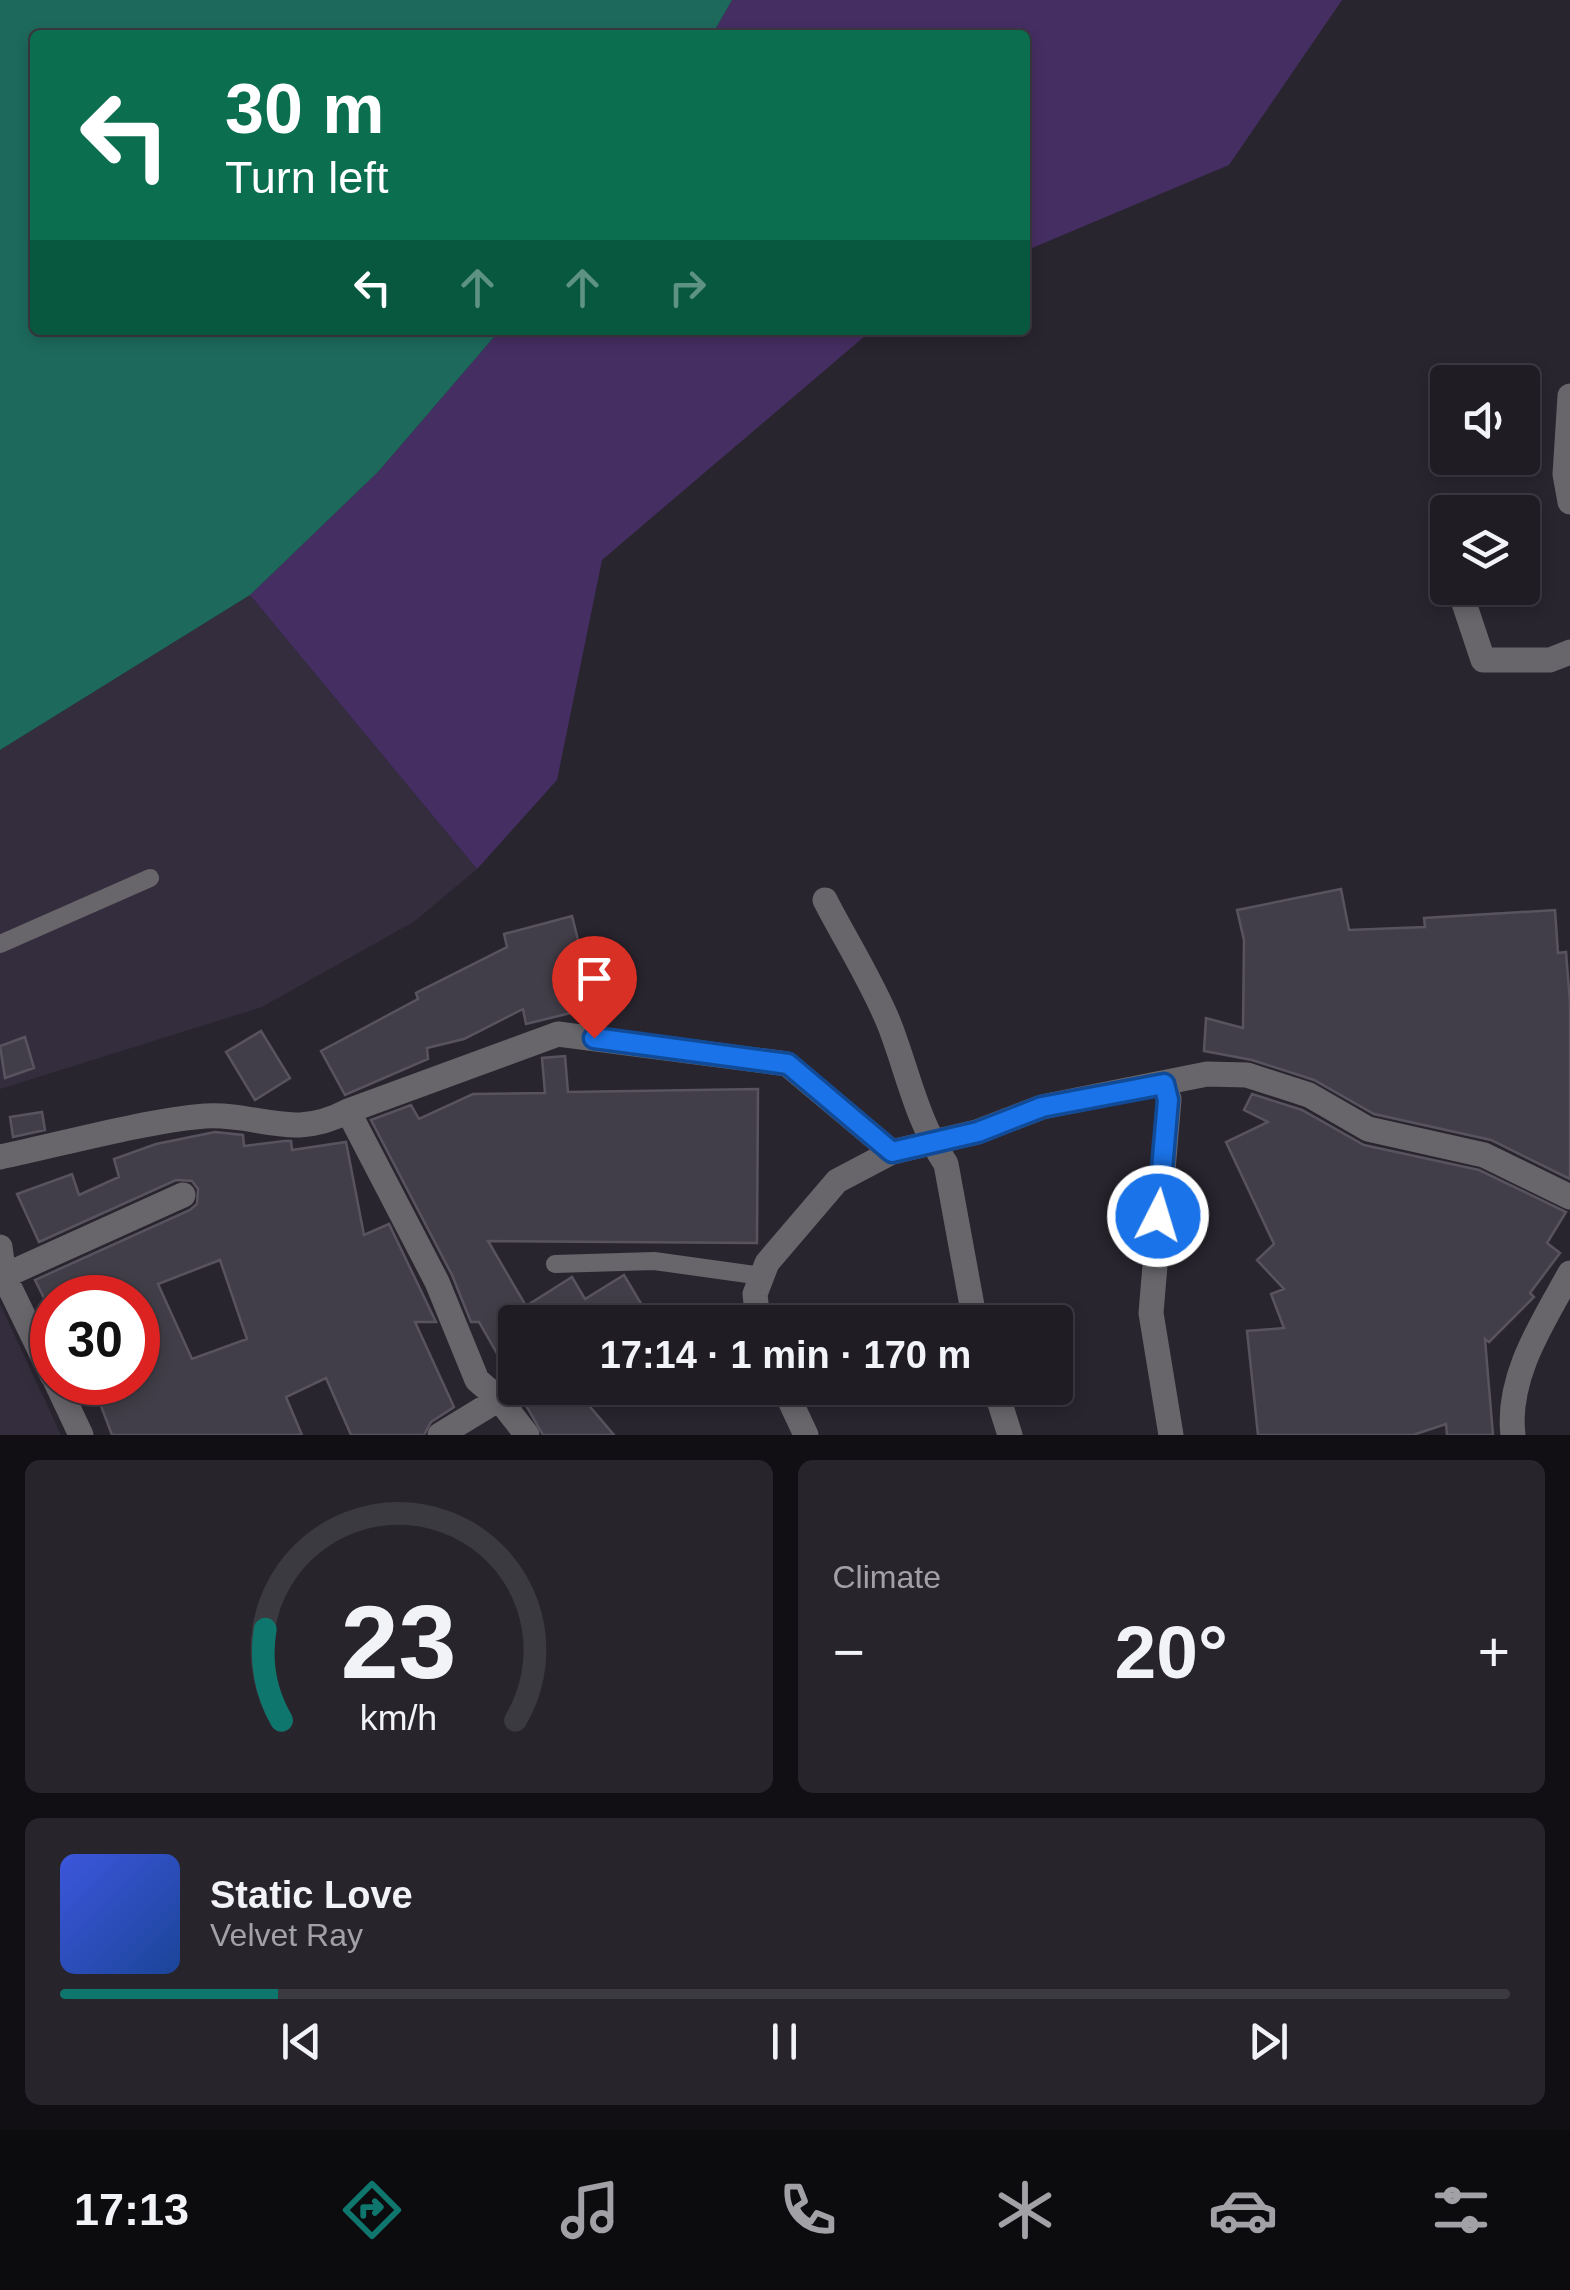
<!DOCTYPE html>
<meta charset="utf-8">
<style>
:root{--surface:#1f1c23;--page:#27252b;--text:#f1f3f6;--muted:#a1a1a6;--line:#3c3a41;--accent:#0f766e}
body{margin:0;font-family:Arial,sans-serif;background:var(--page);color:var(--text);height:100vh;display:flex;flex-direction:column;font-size:38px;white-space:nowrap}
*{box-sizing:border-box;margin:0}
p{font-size:32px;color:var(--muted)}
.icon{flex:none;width:55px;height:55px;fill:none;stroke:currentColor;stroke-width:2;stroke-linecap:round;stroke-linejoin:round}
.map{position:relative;height:1435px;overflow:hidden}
.panel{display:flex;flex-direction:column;gap:25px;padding:25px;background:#110f13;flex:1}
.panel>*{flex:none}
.guide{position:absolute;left:30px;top:30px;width:1000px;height:305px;border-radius:10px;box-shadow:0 5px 15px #0003,0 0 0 2px var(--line);background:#0b6e4f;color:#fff;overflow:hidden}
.controls{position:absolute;left:1430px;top:365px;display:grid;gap:20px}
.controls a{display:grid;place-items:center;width:110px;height:110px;border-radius:10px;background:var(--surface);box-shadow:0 5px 15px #0003,0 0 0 2px var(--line);font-size:50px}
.speed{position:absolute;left:30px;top:1275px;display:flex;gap:20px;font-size:50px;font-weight:700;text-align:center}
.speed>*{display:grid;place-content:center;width:130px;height:130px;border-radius:50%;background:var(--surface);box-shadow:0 5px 15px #0003,0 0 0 2px var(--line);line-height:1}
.speed .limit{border:15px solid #d22;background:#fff;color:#111}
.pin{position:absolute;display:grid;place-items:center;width:85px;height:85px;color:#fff;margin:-102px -42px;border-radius:50% 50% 50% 0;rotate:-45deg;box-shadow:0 0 10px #0007}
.pin .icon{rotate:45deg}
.me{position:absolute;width:110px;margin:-55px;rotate:5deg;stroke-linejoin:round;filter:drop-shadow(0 0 8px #0008)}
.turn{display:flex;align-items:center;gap:35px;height:210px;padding:0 30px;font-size:45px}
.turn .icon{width:130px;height:130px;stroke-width:2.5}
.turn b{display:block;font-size:70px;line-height:85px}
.lanes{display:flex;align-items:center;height:95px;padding:0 30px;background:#0003;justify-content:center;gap:50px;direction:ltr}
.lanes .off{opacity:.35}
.big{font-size:75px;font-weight:800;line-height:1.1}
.panel .tile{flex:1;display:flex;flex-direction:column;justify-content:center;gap:15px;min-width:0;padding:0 35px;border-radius:15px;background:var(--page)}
.panel .dial{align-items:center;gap:0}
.dial svg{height:260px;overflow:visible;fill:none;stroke:var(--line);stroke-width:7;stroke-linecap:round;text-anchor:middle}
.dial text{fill:var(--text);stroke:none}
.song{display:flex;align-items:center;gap:30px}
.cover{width:120px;height:120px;border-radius:15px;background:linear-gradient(135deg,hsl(230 70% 55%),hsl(220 70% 35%))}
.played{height:10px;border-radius:5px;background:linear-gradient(90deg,var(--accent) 15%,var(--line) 15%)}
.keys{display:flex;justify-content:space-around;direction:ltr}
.heat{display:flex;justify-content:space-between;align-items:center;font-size:55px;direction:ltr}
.panel .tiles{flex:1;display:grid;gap:25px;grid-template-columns:1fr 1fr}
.tile:last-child{grid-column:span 2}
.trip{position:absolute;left:498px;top:1305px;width:575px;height:100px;border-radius:10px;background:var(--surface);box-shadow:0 5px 15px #0003,0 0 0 2px var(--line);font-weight:800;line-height:100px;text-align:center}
.tabs{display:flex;height:160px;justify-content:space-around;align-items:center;background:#0c0b0e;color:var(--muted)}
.tabs .icon{width:70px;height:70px}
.tabs .selected{color:var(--accent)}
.tabs b{font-size:45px;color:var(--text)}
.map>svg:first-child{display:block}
</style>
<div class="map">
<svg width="1570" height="1435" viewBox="0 0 1570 1435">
<rect width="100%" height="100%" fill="#29252f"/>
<!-- built -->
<path fill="#332d3d" d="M250,595L477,869L415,921L262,1007L0,1089V750Z
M0,1304L61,1435H0Z"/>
<!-- green -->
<path fill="#452e62" d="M732,0H1342L1229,165L1025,251V35H712Z
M500,330H872L602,560L557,780L477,869L250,595L378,472Z"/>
<!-- water -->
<path fill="#1d695c" d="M0,0H732L712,35H35V330H500L378,472L250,595L0,750Z"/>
<!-- building -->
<path fill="#423e49" stroke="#58535f" stroke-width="2.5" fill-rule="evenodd" d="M1341,889L1349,930L1425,927L1424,918L1555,910L1558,953L1566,952L1570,1003V1179L1491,1140L1374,1114L1314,1080L1252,1060L1204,1051L1206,1018L1243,1028L1244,940L1237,910Z
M572,916L595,1007L526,1024L523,1009L464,1039L427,1048L428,1059L345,1095L321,1051L418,999L416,993L507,947L504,934Z
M261,1031L290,1078L255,1100L226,1052Z
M25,1037L34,1068L5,1078L0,1046Z
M565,1056L568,1092L758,1089L757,1243L488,1241L526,1306L572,1277L585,1299L624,1275L652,1322H515V1385L479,1322H471L452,1275L371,1120L411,1105L419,1119L473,1094L545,1093L542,1058Z
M1252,1094L1302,1110L1364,1145L1479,1170L1566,1212L1547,1243L1560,1253L1530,1293L1534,1297L1489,1342L1485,1339L1493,1435H1447L1446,1424L1413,1435H1258L1247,1331L1284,1328L1271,1294L1284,1289L1257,1260L1274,1244L1226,1142L1268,1122L1244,1110Z
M42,1112L45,1130L13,1137L10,1117Z
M215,1132L243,1135L244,1146L284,1141H291L292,1150L346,1142L364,1235L389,1224L436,1322H415L454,1407L431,1422L424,1435H351L326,1378L286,1397L302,1435H112L92,1382H138V1298H44L35,1280L190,1210L197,1204L198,1189L192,1181L176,1180L39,1242L17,1194L72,1174L79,1195L119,1177L114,1159L156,1144ZM220,1260L247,1339L192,1359L158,1284Z
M516,1388H568L576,1398L580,1395L614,1435H543Z"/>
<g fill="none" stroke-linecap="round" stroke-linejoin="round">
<!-- lane -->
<path stroke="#68666b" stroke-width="18" d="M0,944L150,878
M555,1264L654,1261L762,1276"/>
<!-- street -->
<path stroke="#68666b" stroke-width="25" d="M1570,396L1565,474L1570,502
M1443,538L1448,552
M1459,588L1483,660H1550L1570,652
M825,900C846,941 873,983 890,1026C908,1073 917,1121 946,1164L975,1322
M1164,1084L1169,1099L1151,1313L1171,1435
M348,1111L437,1282L477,1380L499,1399L527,1435
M0,1157C62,1144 144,1121 205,1116C260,1113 292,1141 348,1111L558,1034L787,1064L892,1152
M0,1247L4,1276L52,1375
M4,1276L183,1195
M758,1322L755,1294L767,1263L837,1181L892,1152L977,1132L1042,1107L1207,1074L1247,1075L1309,1095L1368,1129L1484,1155L1570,1197
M56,1382L81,1435
M784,1388L806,1435
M995,1388L1010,1435
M440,1435L499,1399
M1513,1435C1506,1377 1543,1322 1570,1273"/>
</g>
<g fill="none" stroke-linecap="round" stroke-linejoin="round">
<defs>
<path id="route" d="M594,1038L788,1064L892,1152L978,1132L1042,1107L1164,1084L1168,1100L1158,1216"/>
</defs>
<!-- route casing -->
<use href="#route" stroke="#114b97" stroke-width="25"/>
<!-- route -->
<use href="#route" stroke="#1a73e8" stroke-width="18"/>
</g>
</svg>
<div class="controls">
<a><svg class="icon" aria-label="sound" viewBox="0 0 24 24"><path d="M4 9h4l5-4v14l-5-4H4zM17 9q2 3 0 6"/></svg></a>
<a><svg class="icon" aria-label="layers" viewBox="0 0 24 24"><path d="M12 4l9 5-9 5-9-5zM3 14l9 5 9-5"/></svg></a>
</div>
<div class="speed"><div class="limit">30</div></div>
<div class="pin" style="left:594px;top:1038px;background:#d93025"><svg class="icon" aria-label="arrive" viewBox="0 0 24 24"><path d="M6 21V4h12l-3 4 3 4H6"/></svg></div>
<svg class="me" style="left:1158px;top:1216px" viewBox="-20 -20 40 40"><circle r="17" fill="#1a73e8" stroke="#fff" stroke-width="3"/><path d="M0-11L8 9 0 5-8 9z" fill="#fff"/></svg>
<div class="trip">17:14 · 1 min · 170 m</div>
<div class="guide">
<div class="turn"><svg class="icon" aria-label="left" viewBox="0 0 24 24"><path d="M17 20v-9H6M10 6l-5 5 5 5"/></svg><div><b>30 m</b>Turn left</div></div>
<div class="lanes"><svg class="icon" aria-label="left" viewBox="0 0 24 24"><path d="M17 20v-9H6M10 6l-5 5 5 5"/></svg><svg class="icon off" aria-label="ahead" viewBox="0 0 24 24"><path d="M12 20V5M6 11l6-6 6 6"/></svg><svg class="icon off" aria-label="ahead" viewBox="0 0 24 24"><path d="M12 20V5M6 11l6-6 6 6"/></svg><svg class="icon off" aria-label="right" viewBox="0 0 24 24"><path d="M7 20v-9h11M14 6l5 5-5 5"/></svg></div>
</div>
</div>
<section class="panel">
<div class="tiles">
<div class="tile dial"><svg viewBox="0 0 100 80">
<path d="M14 69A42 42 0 1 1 86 69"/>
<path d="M14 69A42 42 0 0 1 9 41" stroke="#0f766e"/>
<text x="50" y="56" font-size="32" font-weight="700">23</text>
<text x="50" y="72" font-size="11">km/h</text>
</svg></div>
<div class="tile"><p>Climate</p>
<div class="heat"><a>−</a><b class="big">20°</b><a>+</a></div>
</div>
<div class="tile">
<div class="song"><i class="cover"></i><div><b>Static Love</b><p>Velvet Ray</p></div></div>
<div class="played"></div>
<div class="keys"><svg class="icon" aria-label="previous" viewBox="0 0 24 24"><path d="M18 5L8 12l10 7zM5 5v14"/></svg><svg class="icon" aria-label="pause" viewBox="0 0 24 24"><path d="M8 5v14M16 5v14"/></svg><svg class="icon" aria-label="next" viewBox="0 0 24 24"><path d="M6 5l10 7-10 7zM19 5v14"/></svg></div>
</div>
</div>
</section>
<nav class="tabs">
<b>17:13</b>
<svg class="icon selected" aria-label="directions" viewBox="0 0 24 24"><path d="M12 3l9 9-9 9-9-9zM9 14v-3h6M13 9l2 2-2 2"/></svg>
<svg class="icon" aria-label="music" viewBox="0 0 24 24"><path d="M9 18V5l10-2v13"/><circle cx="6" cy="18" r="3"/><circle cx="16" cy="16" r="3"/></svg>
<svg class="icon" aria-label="phone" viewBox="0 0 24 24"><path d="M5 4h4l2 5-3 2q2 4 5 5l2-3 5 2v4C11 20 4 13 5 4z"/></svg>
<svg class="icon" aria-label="climate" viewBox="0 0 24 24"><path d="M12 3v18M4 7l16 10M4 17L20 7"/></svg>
<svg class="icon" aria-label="car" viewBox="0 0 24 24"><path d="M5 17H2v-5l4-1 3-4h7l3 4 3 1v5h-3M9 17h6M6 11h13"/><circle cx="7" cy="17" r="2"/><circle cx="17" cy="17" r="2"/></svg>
<svg class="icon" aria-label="filters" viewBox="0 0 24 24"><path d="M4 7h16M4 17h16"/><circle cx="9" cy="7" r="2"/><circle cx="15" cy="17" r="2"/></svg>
</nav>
